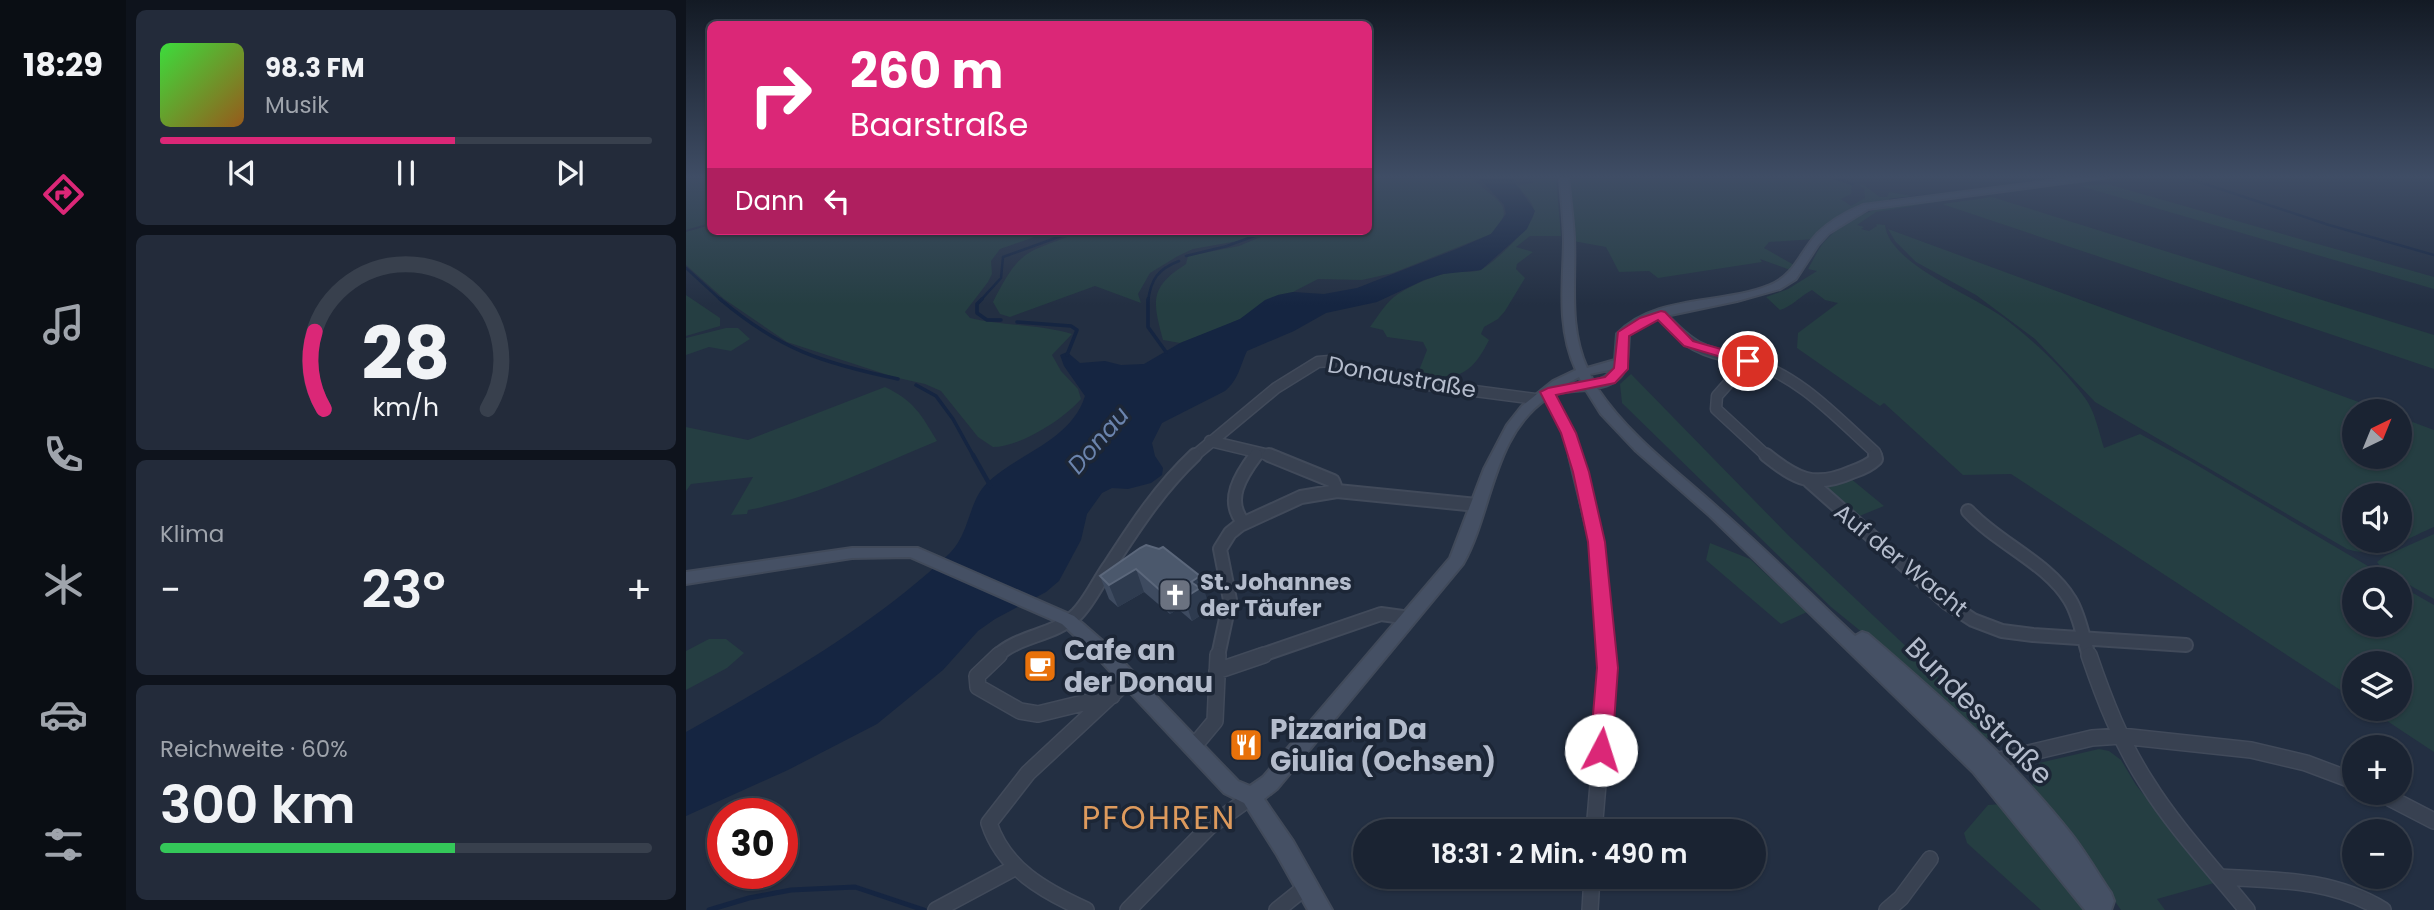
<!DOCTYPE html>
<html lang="de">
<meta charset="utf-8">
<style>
:root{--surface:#1a2332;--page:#232b3a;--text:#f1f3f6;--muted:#9fa4ac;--line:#38404d;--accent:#db2777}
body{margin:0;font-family:Poppins,sans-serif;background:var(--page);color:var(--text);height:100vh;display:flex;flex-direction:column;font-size:26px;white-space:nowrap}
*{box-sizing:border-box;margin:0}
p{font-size:23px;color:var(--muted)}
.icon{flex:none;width:38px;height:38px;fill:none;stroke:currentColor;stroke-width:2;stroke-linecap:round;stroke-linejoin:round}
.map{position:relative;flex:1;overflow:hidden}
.drawer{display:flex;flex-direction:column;gap:10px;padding:10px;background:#0e131c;width:560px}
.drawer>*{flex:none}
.top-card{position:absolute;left:21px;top:21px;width:665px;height:214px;border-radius:10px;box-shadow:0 2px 5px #0004,0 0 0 2px var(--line);background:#db2777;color:#fff;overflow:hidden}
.needle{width:46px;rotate:43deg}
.buttons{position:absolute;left:1656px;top:399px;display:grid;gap:14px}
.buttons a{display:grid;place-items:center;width:70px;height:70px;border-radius:50%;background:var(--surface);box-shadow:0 2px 5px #0004,0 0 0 2px var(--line);font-size:35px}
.speed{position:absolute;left:21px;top:798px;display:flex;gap:14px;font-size:35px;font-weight:700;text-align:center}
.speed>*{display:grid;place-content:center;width:91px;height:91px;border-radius:50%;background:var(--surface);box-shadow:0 2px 5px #0004,0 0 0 2px var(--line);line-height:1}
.speed .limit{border:10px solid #d22;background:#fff;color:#111}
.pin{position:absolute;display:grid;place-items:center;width:60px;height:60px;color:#fff;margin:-30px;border:4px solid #fff;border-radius:50%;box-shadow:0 2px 7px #0007}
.me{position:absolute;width:77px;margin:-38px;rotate:5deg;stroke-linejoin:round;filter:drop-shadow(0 0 5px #0008)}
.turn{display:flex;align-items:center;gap:24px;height:147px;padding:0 28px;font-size:32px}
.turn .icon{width:91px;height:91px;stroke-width:2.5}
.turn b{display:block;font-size:49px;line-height:60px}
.then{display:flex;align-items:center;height:66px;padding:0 28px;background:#0003;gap:14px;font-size:26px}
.big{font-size:52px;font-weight:600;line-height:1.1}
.drawer .card{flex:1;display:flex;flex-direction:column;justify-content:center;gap:10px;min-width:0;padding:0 24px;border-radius:10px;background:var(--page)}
.drawer .dial{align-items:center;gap:0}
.dial svg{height:182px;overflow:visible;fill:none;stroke:var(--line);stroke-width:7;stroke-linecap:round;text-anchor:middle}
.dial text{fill:var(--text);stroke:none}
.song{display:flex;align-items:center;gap:21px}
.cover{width:84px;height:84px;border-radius:10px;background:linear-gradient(135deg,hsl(120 70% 55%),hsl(30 70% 35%))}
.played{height:7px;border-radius:4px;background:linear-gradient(90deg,var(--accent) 60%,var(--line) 60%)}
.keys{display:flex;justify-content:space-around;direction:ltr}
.heat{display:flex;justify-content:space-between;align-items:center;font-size:38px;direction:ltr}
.charge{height:10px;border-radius:5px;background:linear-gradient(90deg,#34c759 60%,var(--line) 0)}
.trip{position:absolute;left:667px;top:819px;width:413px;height:70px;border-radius:35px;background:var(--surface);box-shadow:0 2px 5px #0004,0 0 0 2px var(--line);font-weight:600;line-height:70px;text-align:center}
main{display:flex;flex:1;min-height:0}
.tab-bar{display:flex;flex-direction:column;width:126px;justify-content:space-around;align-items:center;background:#0a0e14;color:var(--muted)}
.tab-bar .icon{width:49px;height:49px}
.tab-bar .active{color:var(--accent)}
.tab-bar b{font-size:32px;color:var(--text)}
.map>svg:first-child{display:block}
</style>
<main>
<nav class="tab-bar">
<b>18:29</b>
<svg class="icon active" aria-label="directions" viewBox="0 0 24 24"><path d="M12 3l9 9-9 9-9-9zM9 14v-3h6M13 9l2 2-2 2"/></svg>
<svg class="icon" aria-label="music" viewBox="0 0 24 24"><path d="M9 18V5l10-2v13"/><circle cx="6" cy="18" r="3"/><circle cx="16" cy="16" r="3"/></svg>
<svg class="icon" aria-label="phone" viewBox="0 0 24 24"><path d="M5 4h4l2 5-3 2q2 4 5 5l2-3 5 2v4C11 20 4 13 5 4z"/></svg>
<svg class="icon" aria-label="climate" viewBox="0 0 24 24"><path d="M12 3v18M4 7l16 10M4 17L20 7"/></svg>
<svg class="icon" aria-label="car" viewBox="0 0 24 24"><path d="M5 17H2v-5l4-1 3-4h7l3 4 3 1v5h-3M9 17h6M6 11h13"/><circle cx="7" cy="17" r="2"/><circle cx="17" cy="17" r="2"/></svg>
<svg class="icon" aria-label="filters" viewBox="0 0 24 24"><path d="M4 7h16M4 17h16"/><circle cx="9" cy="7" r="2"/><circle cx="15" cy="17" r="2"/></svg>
</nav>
<section class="drawer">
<div class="card">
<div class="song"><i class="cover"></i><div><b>98.3 FM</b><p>Musik</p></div></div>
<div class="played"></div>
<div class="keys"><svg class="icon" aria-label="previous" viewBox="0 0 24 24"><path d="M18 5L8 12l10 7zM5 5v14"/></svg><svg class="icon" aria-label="pause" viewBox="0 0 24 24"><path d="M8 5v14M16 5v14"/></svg><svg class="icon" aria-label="next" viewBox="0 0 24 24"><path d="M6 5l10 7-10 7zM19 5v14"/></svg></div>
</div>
<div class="card dial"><svg viewBox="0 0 100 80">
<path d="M14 69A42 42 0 1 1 86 69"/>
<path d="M14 69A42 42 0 0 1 10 35" stroke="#db2777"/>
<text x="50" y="56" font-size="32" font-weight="700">28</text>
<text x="50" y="72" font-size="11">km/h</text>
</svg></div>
<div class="card"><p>Klima</p>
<div class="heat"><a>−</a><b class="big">23°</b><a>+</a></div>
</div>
<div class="card"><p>Reichweite · 60%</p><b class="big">300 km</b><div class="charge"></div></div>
</section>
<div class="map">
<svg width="1748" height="910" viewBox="0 0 1748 910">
<rect width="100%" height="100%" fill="#232f42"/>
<!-- green -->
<path fill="#253e42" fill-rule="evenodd" d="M0,177H24V223L0,230Z
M683,177H787C801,198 837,203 805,234L707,273L676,280L632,279L607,292L592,295L554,319L534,328L494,343L477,340C466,300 464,287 500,264L502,256L553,246L589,231H682Z
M845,177H870L875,236H844L830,247L847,252L831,264L830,269L839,278L819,311L812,319L798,327L795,334L803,340C785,376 770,382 732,373L741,350L737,342L701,337L697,330L684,327C692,316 701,301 712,294C728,284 748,275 767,272C775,271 785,273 794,270C805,266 848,225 848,213C849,203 837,193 832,186L847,183Z
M883,177H1148L1166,183L1165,194L1155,199L1165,206L1179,198L1178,188L1172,185L1176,184L1194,197H1201L1203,192L1231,197L1293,190L1179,206L1129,239L1083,242L1078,248L1110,266L1107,271L1074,259L1076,262L972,278L963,271L933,272L920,247L887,241Z
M1421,184L1748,277V289L1394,186Z
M1280,197L1190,212L1171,225L1178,227L1175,229L1183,231L1191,226L1190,224L1199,225C1203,264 1287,295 1318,318C1348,341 1377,368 1399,398C1409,411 1413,433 1418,448L1454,434L1504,461L1704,579H1668V625H1713V585L1748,605V752L1683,709H1713V663H1668V699L1325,474L1277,475L1198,403L1194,406L1111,348L1112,333L1152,303L1139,300L1126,290C1116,295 1105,307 1094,310L1080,297L1102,289L1131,271L1122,269C1128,259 1132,248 1140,240C1174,203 1233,198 1280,197Z
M1306,197L1748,335V369L1256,204Z
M24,225V231H386L360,233L314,249L305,261L306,274L302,282L279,312L284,318C317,326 353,324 386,334L366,355L375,371L392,389L395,399C378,419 334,447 307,447L292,437L255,391L239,384L208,377L101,342L38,299L0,265V232Z
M1202,229L1697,411H1668V457H1713V417L1748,430V527C1721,538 1690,560 1661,549L1409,402L1349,339L1290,295L1230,262L1209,241ZM1668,495H1713V541H1668Z
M396,231H576L552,241L507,249L492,256L464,273L452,294L455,303L409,286L324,317L314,314L307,302C336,244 342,254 396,231Z
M0,295L34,318V326L0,336Z
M40,328H52L64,339L45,351L23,347L0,355V338Z
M945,374L1102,535L1316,737L1299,738L1204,655L1145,607L936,403L934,384Z
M199,387C228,401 235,414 251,441C190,466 127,498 62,510L61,514L45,515L67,477L5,484L0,491V427L62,440Z
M1164,478L1198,506L1171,517L1137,488Z
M1748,534V599L1697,570L1691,562L1699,556Z
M1024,543L1064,559L1121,612L1095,624L1020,560Z
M23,639H40L58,653L41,668L0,690V651Z
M1413,749L1423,751L1435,760L1450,785L1528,883L1471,899L1479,910H1435L1383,835L1345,790L1353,763Z
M1316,804L1404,910H1355L1281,843L1278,833L1302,805Z"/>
<!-- water -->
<path fill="#152541" d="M792,177H825L849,211L841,229L795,270L757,274L738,280L691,302L640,313L608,331L561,351C554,366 553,379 539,391L476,423L466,443L469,456L477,468L476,475L465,483L442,489L426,488L416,493L401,514L395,540L373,581L360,592L309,619L292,631L257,670L191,724L102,770L0,816V732C92,680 187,626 264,553C284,533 282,502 301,483C332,453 385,441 399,396L378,366L374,355L381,352L394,363L419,361L435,365L458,364L494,343L554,319L579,300L592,295L607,292L638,294L671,288L773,248L805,234L820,214L818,205Z"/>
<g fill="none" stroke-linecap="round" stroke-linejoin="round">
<!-- stream-far3 -->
<path stroke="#152541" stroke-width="2.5" d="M1145,177L1167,184
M1498,177L1643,225L1748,255
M1204,200L1293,190
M500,256L541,246L582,231
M0,268L36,301
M294,301L315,278L317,257L389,231
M462,301C465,279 472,269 493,261"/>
<!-- stream-far2 -->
<path stroke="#152541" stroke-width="3.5" d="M34,299C94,350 137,363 212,379
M296,299L291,304V313L301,320H315
M462,299V327L480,352
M331,322L385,326L391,330L381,355
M230,385L250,396L267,419L288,457"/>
<!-- stream-far1 -->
<path stroke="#152541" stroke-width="4.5" d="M287,455L304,485"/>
<!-- stream -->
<path stroke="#152541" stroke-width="5" d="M23,910L63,898L105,890L169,887L238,910"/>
<defs>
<path id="street-far2" d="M975,315C1009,351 1014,350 1062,361
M1062,361C1113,375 1151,418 1189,452L1190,457
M1062,361L1031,396L1030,409L1082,457
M862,392L882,433L890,457
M524,441L591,457
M507,457L590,388L632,362L644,361L664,370L720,382L849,399
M569,457L572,453"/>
<path id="street-far1" d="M583,455L647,481L651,491
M889,455L910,542L921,656
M1080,455C1110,479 1128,489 1166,472C1175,469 1183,466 1190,459L1189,455
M1123,481L1261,603L1287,620L1316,631L1347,635L1500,645
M1282,511C1311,543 1362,563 1384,600C1394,616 1397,638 1403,656
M558,523C538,501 555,475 570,455
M311,656C333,635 368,636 391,614C404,601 413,580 424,565C450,525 474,488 509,455
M532,656L544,600L534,549L544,533L554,525L615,497L651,491L791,505
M573,656L695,614L724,618"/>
<path id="street" d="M313,655L291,676L292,687L334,711L352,714L426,696
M1403,655C1418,699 1435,743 1461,783C1489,828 1527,868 1561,910
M531,671L578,655
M505,745L514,739L529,721L532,655
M1305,762L1406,738L1435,736L1565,750L1620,763L1668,781
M1694,793L1748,821
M908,831L922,668L921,655
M1534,877C1591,880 1647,879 1697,910
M250,910L330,867
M400,910C358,891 318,869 303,823L342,773L443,679
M442,910L523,827L565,797
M591,910L621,886
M904,910L906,877
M1201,910L1215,898L1244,859"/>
<path id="secondary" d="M874,177H882C884,197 887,218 888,238C890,282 882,326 901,368L929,360L931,334C969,294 1036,305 1084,285C1109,275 1114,252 1131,234C1144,221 1160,212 1177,205L1394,177H1422L1182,209L1143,233L1132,245L1110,279L1094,289L1051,301L975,317L957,325L943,335C941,363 944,382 911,388C943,436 990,470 1032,508C1079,549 1123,593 1169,636L1176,632L1182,634C1254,696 1327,760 1386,835C1400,853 1412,874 1425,893L1428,901L1425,910H1399L1287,772L1024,516L949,450L915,414L900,390C889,391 872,391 863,397C806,434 807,511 777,564L591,789L578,799L607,841L646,910H622L591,855L558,803L538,793L407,653L376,624L224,557L166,558L0,584V572L166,548H232L388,616L419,643L552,781L564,786L577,777L764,558L798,469L821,425L836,406L867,381L890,370C871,328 877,287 878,242C878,221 875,199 874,177ZM928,369C921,376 917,379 907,381L904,374ZM893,377L896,383L877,386Z"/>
</defs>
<!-- street-far2 casing -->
<use href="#street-far2" stroke="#414a5a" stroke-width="13"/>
<!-- street-far1 casing -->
<use href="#street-far1" stroke="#414a5a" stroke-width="16"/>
<!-- street casing -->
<use href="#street" stroke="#414a5a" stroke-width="18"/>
<!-- secondary casing -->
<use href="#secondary" stroke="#414a5a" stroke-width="4"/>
<!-- street-far2 -->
<use href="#street-far2" stroke="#384151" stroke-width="10"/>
<!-- street-far1 -->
<use href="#street-far1" stroke="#384151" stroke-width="12"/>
<!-- street -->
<use href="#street" stroke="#384151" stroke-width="15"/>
<!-- secondary -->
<use href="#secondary" fill="#455064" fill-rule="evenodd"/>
</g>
<!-- wall -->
<path fill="#3e4b60" d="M454,548L521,599L518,601L521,611L506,621L492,609L484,614L458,592L432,607L423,599L414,576Z"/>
<!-- shaded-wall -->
<path fill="#2e3b4f" d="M450,569L458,592L432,607L423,585Z
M514,576L521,599L518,601L521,611L506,621L498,598L505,582Z
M484,587L492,609L484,614L476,592Z"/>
<!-- building -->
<path fill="#4b586c" stroke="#5b677b" stroke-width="2" d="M460,545L473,549L477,547L514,576L505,582L514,588L498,598L484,587L476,592L450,569L423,585L414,576L454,548Z"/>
<!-- sky -->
<linearGradient id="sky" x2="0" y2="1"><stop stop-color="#131a24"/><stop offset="0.58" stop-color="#3f4d65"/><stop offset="1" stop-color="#3f4d65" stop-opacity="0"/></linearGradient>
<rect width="1748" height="305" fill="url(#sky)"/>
<!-- route -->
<path fill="#db2777" stroke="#8e194d" stroke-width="2" d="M975,311L979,312L1007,341L1067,358L1069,361L1062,365L998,346L972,320L943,336L942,369L929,383L870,395L890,433L903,472L919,542L932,668L926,750L923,756L915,759L907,756L904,750L911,668L902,542L887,472L875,433L854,392L862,388L919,377L928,368L932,332L954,318Z"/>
<!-- icons -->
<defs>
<symbol id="church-square" viewBox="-11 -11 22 22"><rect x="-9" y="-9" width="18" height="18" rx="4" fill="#6b7280" stroke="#1c2636"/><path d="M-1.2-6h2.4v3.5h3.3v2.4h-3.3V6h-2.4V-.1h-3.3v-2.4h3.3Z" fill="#fff"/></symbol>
<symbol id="cafe-square" viewBox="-11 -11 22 22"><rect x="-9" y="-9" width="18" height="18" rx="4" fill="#e8710a" stroke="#1c2636"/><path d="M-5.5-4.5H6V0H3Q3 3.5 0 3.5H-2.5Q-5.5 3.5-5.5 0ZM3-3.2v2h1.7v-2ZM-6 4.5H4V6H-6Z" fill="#fff"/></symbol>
<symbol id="restaurant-square" viewBox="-11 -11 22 22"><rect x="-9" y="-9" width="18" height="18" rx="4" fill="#e8710a" stroke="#1c2636"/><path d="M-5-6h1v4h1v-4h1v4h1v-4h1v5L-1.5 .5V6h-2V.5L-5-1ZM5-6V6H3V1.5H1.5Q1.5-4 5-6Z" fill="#fff"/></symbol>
</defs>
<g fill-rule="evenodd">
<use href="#church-square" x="470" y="576" width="38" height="38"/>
<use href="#cafe-square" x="335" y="647" width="38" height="38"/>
<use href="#restaurant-square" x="541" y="726" width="38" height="38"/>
</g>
<g text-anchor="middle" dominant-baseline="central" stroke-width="7" stroke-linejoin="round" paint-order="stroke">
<!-- street labels -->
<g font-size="23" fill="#b4bccc" stroke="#1c2636">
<text transform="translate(716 377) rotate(10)">Donaustraße</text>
<text transform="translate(1215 560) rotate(39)">Auf der Wacht</text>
</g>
<!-- poi labels -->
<g font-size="23" font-weight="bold" fill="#b4bccc" stroke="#1c2636" text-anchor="start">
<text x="514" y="582">St. Johannes<tspan x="514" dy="26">der Täufer</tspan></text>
</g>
<!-- water labels -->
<g font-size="24" font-style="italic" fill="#6b84ad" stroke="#1c2636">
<text transform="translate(412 440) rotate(-49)">Donau</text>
</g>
<!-- near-poi labels -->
<g font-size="28" font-weight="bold" fill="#b4bccc" stroke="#1c2636" text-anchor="start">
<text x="378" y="650">Cafe an<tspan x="378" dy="32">der Donau</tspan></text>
<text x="584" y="729">Pizzaria Da<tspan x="584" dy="32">Giulia (Ochsen)</tspan></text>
</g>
<!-- near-street labels -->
<g font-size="28" fill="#b4bccc" stroke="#1c2636">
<text transform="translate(1293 711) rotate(45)">Bundesstraße</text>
</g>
<!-- near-quarter labels -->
<g font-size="32" letter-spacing="2" fill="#dd9a5d" stroke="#1c2636">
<text x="473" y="817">PFOHREN</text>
</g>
</g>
</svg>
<div class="buttons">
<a><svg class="needle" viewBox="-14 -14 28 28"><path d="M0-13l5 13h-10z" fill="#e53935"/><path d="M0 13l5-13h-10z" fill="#9fa4ac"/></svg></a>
<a><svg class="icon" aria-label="sound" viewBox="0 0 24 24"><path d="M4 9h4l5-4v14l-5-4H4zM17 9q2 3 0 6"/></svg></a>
<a><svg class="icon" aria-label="search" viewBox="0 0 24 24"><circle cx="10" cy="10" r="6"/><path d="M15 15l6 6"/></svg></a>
<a><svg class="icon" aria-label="layers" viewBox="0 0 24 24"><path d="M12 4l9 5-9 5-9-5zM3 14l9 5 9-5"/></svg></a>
<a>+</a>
<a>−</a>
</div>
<div class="speed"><div class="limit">30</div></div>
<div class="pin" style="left:1062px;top:361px;background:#d93025"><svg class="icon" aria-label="arrive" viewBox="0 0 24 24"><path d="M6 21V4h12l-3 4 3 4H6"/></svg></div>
<svg class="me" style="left:915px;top:750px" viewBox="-20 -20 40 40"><circle r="19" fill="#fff"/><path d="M0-13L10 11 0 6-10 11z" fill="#db2777"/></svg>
<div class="trip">18:31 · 2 Min. · 490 m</div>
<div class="top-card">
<div class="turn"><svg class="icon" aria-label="right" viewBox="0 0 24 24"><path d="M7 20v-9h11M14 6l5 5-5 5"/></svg><div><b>260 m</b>Baarstraße</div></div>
<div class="then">Dann<svg class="icon" aria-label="left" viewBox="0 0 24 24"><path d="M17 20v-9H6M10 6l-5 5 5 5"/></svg></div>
</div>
</div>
</main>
